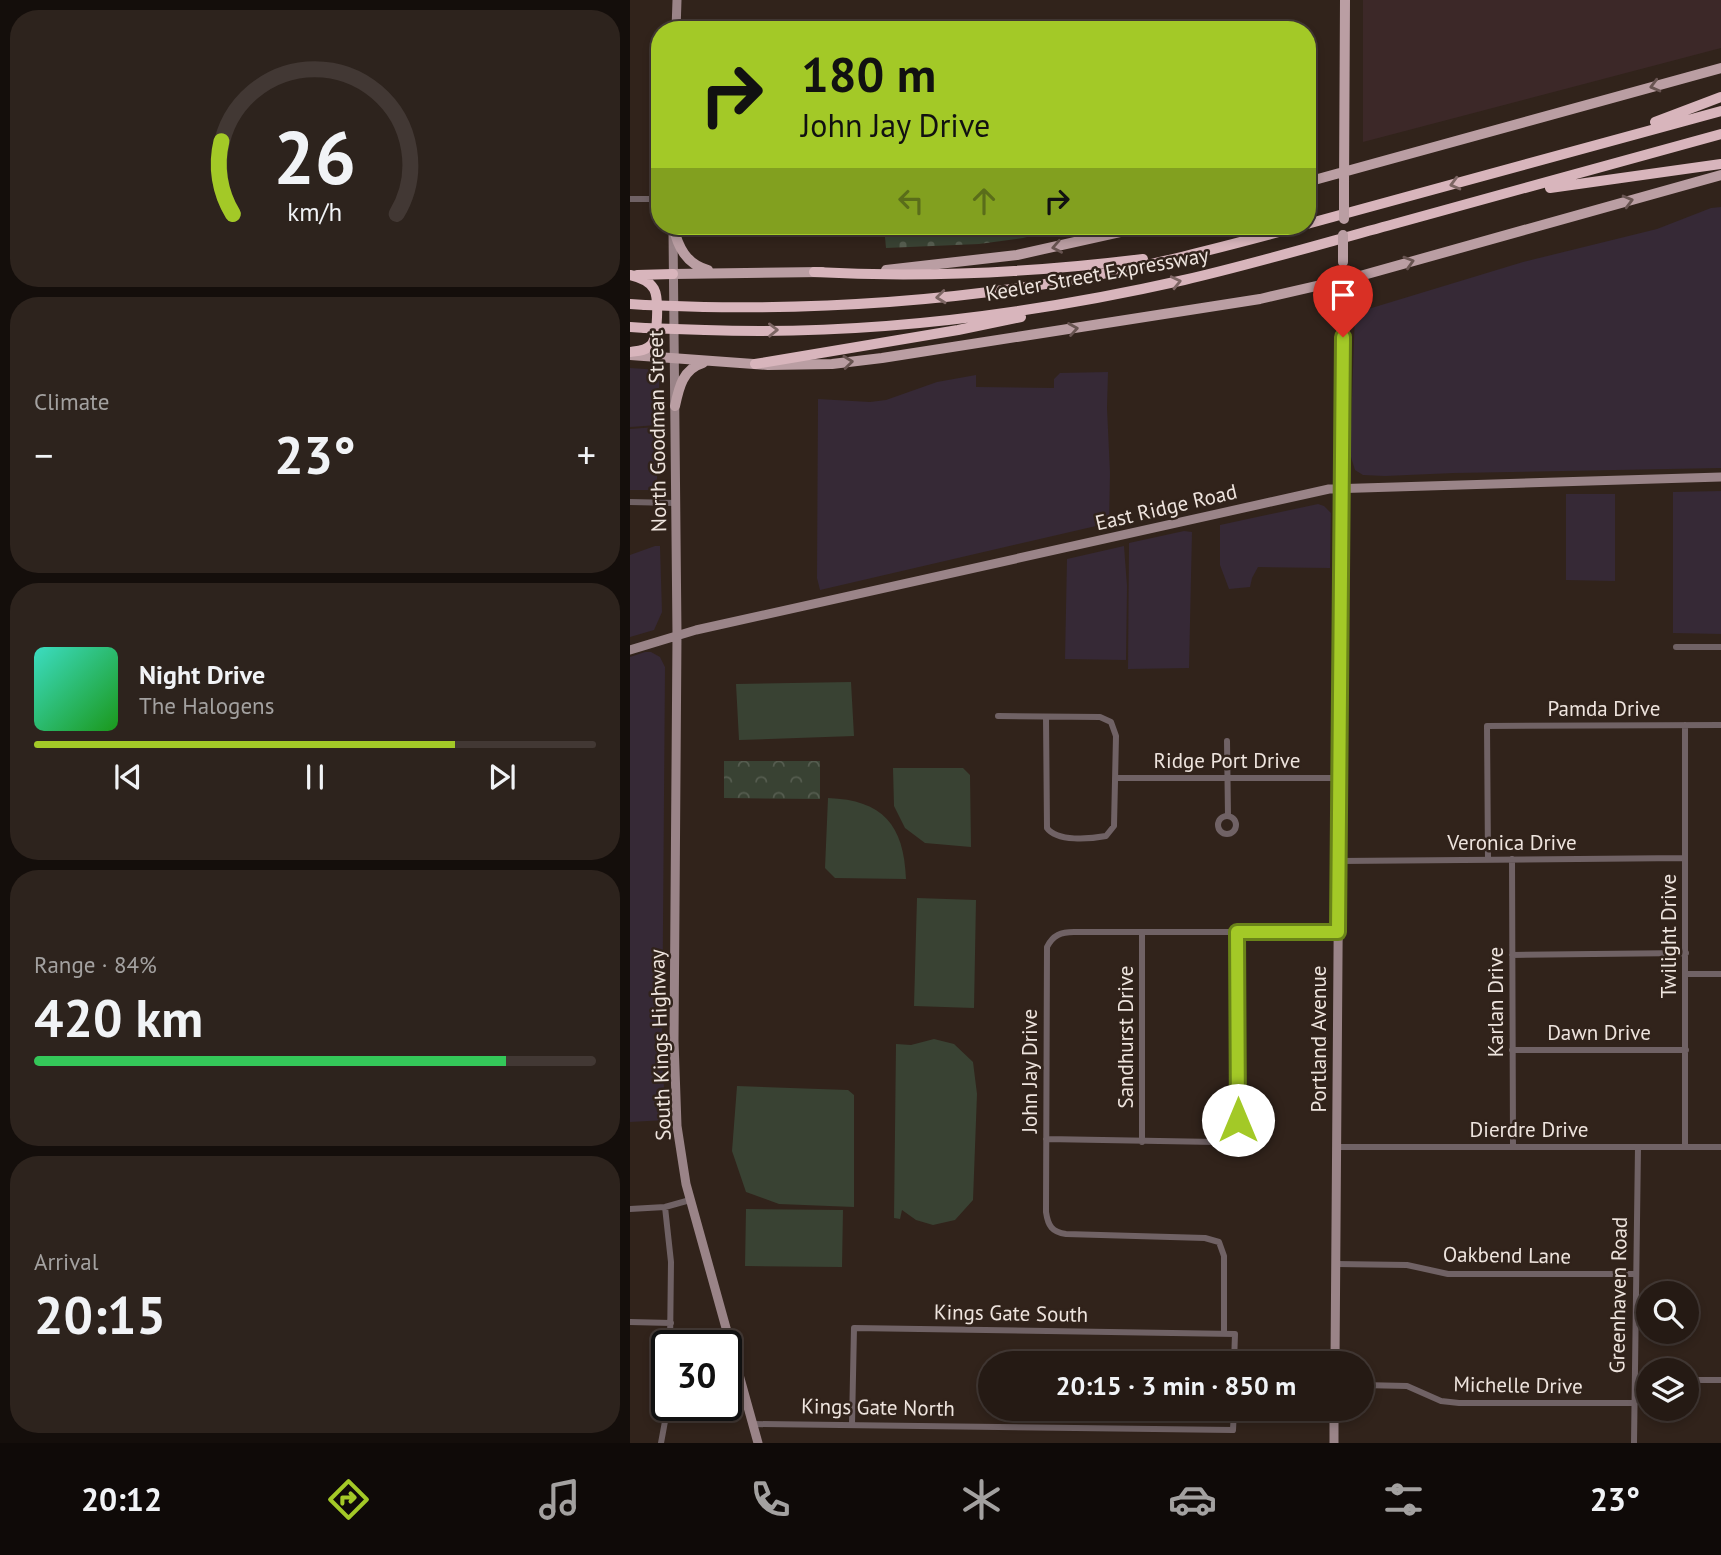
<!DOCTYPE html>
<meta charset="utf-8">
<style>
:root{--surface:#251a14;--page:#2d231d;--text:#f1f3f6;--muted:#a3a1a0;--line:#423834;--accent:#a3c927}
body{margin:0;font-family:"PT Sans",sans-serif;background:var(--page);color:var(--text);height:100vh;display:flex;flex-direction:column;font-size:26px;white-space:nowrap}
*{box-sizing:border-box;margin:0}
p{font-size:23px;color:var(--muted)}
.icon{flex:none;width:38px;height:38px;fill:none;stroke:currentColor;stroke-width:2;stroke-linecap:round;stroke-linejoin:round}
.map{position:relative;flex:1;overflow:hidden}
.drawer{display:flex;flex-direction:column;gap:10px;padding:10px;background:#140e0b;width:630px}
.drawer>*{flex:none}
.guide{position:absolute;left:21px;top:21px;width:665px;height:214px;border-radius:28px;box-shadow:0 4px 10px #0003,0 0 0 2px var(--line);background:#a3c927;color:#111;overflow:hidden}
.buttons{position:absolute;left:1006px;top:1281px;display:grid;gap:14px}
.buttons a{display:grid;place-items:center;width:63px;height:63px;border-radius:50%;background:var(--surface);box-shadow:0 4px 10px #0003,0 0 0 2px var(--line);font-size:35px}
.speed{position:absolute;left:21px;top:1330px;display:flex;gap:14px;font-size:35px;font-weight:700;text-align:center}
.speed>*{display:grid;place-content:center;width:91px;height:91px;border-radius:50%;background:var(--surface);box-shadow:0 4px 10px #0003,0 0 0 2px var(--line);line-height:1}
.speed .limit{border:4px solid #111;border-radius:10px;background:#fff;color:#111}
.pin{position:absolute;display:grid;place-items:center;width:60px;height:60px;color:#fff;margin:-72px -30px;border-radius:50% 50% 50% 0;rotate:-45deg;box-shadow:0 0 7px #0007}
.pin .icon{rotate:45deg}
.me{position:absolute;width:77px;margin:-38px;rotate:0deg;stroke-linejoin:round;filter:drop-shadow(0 0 5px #0008)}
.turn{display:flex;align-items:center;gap:24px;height:147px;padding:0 35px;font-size:32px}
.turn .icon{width:91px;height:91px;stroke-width:2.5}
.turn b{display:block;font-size:49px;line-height:60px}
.lanes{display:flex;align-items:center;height:66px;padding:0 35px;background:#0003;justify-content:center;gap:35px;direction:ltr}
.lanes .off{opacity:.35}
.big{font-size:52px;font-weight:700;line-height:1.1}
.drawer .widget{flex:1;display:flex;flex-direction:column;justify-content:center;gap:10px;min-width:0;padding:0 24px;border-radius:28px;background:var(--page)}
.drawer .dial{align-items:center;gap:0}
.dial svg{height:182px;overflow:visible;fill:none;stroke:var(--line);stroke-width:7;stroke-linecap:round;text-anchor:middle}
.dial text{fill:var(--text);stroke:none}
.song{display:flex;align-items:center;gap:21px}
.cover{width:84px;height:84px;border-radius:10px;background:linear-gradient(135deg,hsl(170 70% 55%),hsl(120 70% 35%))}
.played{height:7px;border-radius:4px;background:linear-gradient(90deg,var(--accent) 75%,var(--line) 75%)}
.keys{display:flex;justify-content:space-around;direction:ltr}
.heat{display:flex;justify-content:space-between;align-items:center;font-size:38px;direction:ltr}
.charge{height:10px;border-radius:5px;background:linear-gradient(90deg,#34c759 84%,var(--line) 0)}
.trip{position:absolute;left:348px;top:1351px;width:396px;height:70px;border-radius:35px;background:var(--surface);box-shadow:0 4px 10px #0003,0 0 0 2px var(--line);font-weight:700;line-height:70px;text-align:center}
.tab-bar{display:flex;height:112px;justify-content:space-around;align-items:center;background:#0f0a08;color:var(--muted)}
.tab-bar .icon{width:49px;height:49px}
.tab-bar .current{color:var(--accent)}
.tab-bar b{font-size:32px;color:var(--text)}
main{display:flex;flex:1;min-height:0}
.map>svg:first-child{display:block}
</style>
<main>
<section class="drawer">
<div class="widget dial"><svg viewBox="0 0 100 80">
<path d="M14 69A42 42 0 1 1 86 69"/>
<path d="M14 69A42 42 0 0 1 9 37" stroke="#a3c927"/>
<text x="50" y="56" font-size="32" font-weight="700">26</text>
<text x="50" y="72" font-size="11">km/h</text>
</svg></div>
<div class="widget"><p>Climate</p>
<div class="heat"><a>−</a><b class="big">23°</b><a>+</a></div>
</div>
<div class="widget">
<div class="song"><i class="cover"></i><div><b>Night Drive</b><p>The Halogens</p></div></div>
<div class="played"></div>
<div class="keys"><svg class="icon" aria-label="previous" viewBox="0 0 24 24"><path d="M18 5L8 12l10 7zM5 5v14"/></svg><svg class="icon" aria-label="pause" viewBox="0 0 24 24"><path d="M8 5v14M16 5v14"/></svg><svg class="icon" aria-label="next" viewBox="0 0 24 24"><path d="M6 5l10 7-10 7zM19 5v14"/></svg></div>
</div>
<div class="widget"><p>Range · 84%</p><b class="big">420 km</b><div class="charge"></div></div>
<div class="widget"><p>Arrival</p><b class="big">20:15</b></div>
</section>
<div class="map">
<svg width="1091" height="1443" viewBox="0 0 1091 1443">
<defs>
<pattern id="cemetery-stones" width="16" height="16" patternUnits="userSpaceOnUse" patternTransform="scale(1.75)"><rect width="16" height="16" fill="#394233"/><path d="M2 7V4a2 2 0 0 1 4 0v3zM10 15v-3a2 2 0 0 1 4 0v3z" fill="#565d50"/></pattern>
<pattern id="park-crowns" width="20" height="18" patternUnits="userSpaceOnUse" patternTransform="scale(1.75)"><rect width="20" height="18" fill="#394233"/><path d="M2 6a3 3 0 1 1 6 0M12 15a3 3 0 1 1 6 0" fill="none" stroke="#565d50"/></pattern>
</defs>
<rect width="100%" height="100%" fill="#31231b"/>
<!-- commercial -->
<path fill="#362936" d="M1091,207V468L824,473L755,476L733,475L725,470L720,454L725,313L893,262L1027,229L1081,208Z
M0,368L30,370L27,425L0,427Z
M478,372L477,408L480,473L479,523L190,590L187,578L188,399L240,402L256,400L307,382L346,375V387L424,388V379L430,373Z
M27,427V479L25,490H0V429Z
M1091,491V634L1043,633V492Z
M936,494H985V581L936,580Z
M688,504L694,506L701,513L700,568L628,567L622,578L620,587L599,589L590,565V525Z
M554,531L562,532L559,668L498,669L499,543Z
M25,546H30L32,612L24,630L0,637V555Z
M494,546L497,586L496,660L435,659L437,559Z
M15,652H21L30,657L35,667L32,1055L36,1120L0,1122V657Z"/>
<!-- medical -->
<path fill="#3c2828" d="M733,0H1091V48L733,142Z"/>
<!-- cemetery -->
<path fill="url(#cemetery-stones)" d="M254,226H440L393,238L349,244L256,248Z"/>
<!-- park -->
<path fill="url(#park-crowns)" d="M94,761H190V799L94,798Z"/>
<!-- garden -->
<path fill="#394233" d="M221,682L224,736L109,740L106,684Z
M263,768H333L340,775L341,847L295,843L275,828L264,806Z
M198,798C253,800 274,825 276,879L205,878L195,868Z
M287,898L346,900L344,1008L284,1006Z
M304,1039L324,1044L343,1062L347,1094L343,1200L325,1220L303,1225L286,1220L272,1210L270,1219L264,1218L266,1044L281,1045Z
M107,1086L218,1090L224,1095V1207L149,1204L116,1192L102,1151Z
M116,1209L213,1210L212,1267L115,1266Z"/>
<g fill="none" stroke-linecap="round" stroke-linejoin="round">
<!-- street -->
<path stroke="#706265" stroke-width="6" d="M0,199H30
M0,502L45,503
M1046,647H1091
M368,716L470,717L481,722L486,736L484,826L476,836C460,839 427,842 417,828L416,717
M1055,725V1147
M597,741L598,816
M485,778H709
M588 825a9 9 0 1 1 18 0a9 9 0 1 1-18 0Z
M858,859L857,726L1091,725
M882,859L883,1146
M709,861L1055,858
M512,932V1142
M882,955L1056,953
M1056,974H1091
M882,1050H1056
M416,1139L586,1142C599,1140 605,1134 608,1120L607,932
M707,1147H1091
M35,1207L41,1262L40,1346
M0,1209L35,1207L60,1200
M706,1264L777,1265L818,1274H1006
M0,1322L41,1323
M594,1334V1256L589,1242L575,1238L436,1234C422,1232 418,1226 416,1212L417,947C423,935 431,932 444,932H708
M1057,1380H1091
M1005,1381L1018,1380
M732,1385L777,1386L811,1401L829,1403H1005
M123,1424L603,1430L604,1409
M222,1424L224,1328L605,1334L604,1363
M31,1443L38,1405
M1004,1443L1008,1147"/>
<!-- secondary -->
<path stroke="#9a8488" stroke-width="9" d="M46,30L47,0
M43,230L47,635L44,1041L47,1126L56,1184L128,1443
M0,650L66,630L699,489L1091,477
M705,1363L713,281
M704,1443V1409"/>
<!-- primary -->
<path stroke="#ba9ea3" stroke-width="10" d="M677,182L1091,68
M714,187L715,0
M43,226C48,247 56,264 78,270
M256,270L387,255L517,226
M43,274L192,272
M0,355L138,365L202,364L252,358L630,299L730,276L1091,175
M45,406C49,387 53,369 73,363"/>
<!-- highway -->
<path stroke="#d8b5bc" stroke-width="10" d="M1025,122L1091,97
M920,188L1091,164
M677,224L1091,111
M184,272C290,278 407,272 513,259
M0,275C9,277 19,280 24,289C29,298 28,337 21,345C16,351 7,351 0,352
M7,275L43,274
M0,304L15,305
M74,307C194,309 315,301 434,281C514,268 593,247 671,226
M0,327L15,328
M75,330C235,336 398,315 554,280C624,264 694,243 764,224C873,194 982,164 1091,134
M125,364L328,330L391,317"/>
<!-- primary-bridge -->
<path stroke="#ba9ea3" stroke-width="10" d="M714,219V187
M713,262V235"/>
<!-- highway-bridge -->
<path stroke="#d8b5bc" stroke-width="10" d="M15,305L74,307
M15,328L75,330"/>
</g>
<!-- one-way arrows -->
<defs><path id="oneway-chevron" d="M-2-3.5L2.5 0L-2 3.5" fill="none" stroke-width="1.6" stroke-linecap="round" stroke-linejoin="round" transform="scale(1.75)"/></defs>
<g stroke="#685451">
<use href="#oneway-chevron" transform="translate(1025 86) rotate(165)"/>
<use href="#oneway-chevron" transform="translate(998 201) rotate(-15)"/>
<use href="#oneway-chevron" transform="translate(427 247) rotate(169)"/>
<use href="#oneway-chevron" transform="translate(779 262) rotate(-17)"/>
<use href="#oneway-chevron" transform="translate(443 329) rotate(-9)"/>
<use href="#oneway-chevron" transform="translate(218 362) rotate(-6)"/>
</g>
<g stroke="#7c6563">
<use href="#oneway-chevron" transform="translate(825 184) rotate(165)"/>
<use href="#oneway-chevron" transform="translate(546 282) rotate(-13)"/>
<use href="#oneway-chevron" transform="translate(311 297) rotate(174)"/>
<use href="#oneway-chevron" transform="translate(143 330) rotate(-1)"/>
</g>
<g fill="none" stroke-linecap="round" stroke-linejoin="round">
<defs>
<path id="route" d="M608,1120L607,932H708L713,337"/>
</defs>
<!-- route casing -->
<use href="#route" stroke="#6a8319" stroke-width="18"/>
<!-- route -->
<use href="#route" stroke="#a3c927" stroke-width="12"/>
</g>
<g text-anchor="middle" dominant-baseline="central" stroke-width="5" stroke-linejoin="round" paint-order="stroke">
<!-- street labels -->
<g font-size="21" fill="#eee4de" stroke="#31231b">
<text transform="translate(467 274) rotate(-10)">Keeler Street Expressway</text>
<text transform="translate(27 431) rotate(-91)">North Goodman Street</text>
<text transform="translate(536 507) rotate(-13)">East Ridge Road</text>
<text x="974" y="708">Pamda Drive</text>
<text x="597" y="760">Ridge Port Drive</text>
<text x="882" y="842">Veronica Drive</text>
<text transform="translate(1038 936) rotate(-90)">Twilight Drive</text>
<text transform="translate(865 1002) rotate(-90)">Karlan Drive</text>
<text x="969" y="1032">Dawn Drive</text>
<text transform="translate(495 1037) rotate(-90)">Sandhurst Drive</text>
<text transform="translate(688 1039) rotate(-90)">Portland Avenue</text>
<text transform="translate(30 1045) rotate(-92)">South Kings Highway</text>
<text transform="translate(399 1071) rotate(-90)">John Jay Drive</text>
<text x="899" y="1129">Dierdre Drive</text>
<text transform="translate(877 1255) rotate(1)">Oakbend Lane</text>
<text transform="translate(988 1295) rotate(-89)">Greenhaven Road</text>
<text transform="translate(381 1313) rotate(1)">Kings Gate South</text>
<text transform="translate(888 1385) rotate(1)">Michelle Drive</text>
<text transform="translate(248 1407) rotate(1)">Kings Gate North</text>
</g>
</g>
</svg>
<div class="buttons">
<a><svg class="icon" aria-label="search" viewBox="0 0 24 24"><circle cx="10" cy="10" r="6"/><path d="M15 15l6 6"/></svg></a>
<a><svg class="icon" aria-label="layers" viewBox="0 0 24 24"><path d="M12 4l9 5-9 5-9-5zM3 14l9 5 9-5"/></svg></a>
</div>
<div class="speed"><div class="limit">30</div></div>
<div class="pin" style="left:713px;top:337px;background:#d93025"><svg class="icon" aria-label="arrive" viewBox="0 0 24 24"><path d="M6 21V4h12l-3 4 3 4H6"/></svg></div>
<svg class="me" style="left:608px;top:1120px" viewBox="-20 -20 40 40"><circle r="19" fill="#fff"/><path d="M0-13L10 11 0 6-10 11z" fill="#a3c927"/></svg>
<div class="trip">20:15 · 3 min · 850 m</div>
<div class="guide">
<div class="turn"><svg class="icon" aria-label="right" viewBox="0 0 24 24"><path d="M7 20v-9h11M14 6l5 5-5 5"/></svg><div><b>180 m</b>John Jay Drive</div></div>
<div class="lanes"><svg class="icon off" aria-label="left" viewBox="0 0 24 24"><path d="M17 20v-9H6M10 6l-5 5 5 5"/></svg><svg class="icon off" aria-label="ahead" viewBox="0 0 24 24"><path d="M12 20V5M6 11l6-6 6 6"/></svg><svg class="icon" aria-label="right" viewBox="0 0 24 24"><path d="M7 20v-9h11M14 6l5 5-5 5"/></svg></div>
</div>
</div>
</main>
<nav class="tab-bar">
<b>20:12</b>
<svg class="icon current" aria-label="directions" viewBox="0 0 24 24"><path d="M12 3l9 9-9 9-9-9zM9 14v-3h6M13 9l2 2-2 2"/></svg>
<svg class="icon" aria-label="music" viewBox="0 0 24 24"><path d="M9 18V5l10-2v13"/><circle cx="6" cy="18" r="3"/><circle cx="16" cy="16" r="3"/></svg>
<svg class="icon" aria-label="phone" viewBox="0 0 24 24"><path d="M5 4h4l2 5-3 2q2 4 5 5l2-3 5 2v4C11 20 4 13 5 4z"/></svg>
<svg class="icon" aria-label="climate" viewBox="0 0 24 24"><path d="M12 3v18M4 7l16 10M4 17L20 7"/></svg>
<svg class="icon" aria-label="car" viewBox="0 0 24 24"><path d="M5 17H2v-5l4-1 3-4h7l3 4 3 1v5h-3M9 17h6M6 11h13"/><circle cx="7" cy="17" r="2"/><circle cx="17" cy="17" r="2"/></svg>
<svg class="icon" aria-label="filters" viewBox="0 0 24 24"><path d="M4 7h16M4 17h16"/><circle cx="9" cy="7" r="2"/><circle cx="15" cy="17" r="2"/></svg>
<b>23°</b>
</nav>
